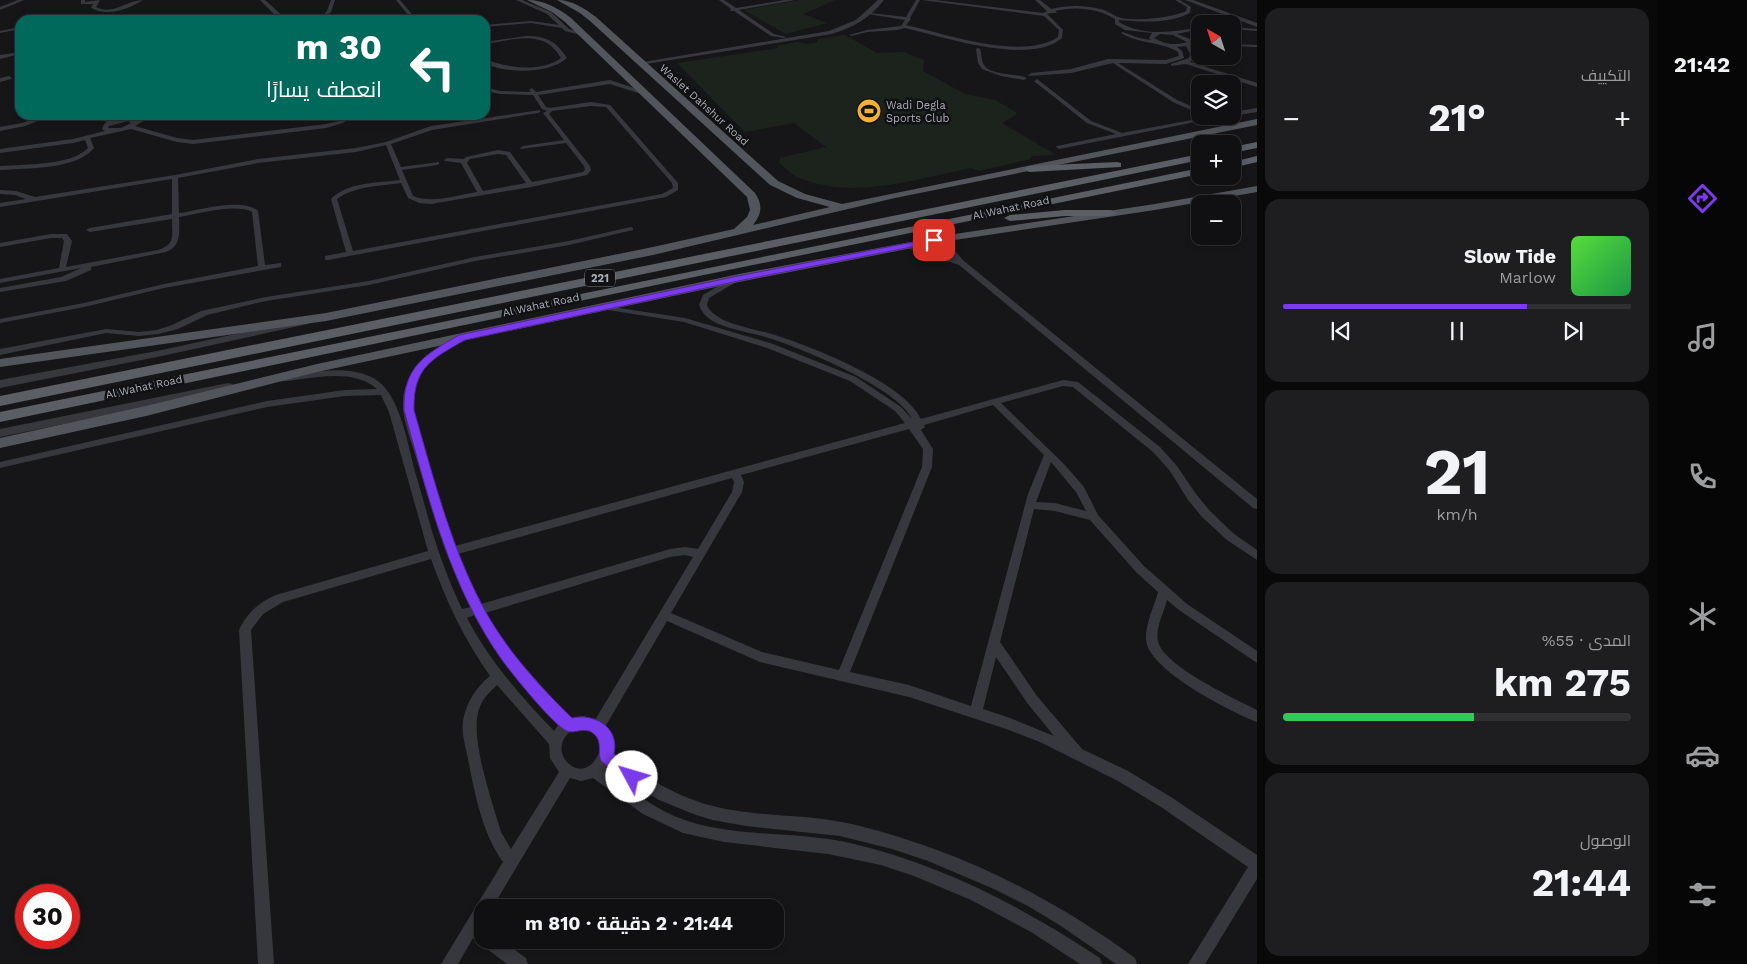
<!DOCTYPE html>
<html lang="ar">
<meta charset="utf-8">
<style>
:root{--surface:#101012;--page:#1e1e20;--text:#f1f3f6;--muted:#9c9d9f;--line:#303032;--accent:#7c3aed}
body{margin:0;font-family:"Work Sans",Cairo,sans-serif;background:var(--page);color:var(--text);direction:rtl;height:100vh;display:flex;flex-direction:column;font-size:19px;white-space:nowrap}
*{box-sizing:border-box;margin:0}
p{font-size:16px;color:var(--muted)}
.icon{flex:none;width:28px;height:28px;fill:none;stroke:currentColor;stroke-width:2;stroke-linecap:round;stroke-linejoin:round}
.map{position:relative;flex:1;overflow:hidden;direction:ltr}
.drawer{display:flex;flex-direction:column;gap:8px;padding:8px;background:#09090a;width:400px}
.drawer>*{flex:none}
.guide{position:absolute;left:15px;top:15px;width:475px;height:105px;border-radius:15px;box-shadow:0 2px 8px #0003,0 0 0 1px var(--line);direction:rtl;background:#00695c;color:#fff;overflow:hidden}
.needle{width:32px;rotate:321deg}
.buttons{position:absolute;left:1191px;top:15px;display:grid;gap:10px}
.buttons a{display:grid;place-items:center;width:50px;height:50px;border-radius:10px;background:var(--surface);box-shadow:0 2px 8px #0003,0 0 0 1px var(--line);font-size:25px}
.speed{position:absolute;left:15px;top:884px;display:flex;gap:10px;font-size:25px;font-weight:700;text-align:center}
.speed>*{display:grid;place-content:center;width:65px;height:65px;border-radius:50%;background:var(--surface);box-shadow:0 2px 8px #0003,0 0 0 1px var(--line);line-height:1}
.speed .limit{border:8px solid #d22;background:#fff;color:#111}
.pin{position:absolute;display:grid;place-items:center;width:42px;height:42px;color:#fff;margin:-21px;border-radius:10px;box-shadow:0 2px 8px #0006}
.me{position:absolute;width:55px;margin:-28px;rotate:309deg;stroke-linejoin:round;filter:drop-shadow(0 0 4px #0008)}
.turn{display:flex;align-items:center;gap:18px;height:105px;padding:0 25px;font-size:22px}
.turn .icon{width:65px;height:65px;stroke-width:2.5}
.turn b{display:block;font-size:35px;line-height:42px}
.big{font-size:38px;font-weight:700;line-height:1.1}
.drawer .tile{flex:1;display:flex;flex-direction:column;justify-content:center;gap:8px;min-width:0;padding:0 18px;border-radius:15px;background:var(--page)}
.drawer .dial{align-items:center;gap:0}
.dial b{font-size:65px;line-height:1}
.song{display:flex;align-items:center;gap:15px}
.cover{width:60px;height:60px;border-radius:8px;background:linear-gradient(135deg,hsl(110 70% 55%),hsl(140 70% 35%))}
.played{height:5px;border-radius:2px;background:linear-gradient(90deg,var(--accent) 70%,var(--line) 70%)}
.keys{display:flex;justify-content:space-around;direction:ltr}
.heat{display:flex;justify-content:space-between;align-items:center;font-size:28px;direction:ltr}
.charge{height:8px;border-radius:4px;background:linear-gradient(90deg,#34c759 55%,var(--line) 0)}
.trip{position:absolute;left:474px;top:899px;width:310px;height:50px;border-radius:15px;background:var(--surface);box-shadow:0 2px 8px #0003,0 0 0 1px var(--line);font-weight:700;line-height:50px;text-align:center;direction:rtl}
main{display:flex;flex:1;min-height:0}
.tabs{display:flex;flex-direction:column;width:90px;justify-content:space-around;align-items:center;background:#060607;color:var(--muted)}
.tabs .icon{width:35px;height:35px}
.tabs .on{color:var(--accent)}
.tabs b{font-size:22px;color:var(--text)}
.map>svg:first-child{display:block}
</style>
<main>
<nav class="tabs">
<b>21:42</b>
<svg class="icon on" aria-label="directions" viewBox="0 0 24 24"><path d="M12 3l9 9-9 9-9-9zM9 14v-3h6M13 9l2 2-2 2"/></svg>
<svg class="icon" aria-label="music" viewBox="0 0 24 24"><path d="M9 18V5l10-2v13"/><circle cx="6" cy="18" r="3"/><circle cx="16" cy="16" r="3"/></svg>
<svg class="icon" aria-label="phone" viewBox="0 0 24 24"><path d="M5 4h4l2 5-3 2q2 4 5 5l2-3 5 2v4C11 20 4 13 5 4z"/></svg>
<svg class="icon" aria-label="climate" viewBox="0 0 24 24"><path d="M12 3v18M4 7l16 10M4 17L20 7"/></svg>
<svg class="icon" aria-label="car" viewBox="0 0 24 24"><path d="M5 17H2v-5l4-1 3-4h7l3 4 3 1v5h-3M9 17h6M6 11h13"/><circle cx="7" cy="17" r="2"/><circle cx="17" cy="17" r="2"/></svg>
<svg class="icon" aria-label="filters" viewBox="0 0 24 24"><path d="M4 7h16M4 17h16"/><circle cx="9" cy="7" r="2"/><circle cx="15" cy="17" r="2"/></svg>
</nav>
<section class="drawer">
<div class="tile"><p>التكييف</p>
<div class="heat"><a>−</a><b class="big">21°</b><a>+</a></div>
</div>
<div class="tile">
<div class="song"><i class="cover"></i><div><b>Slow Tide</b><p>Marlow</p></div></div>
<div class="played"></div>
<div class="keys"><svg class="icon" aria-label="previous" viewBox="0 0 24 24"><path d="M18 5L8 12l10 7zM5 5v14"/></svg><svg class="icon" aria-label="pause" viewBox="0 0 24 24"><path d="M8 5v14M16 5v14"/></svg><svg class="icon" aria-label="next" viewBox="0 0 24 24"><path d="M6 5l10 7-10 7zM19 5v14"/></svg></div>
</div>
<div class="tile dial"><b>21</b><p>km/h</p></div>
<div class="tile"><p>المدى · 55%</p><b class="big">275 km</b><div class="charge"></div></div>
<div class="tile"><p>الوصول</p><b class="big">21:44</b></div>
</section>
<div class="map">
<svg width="1257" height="964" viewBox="0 0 1257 964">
<rect width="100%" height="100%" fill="#161618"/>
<!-- green -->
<path fill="#1c231d" d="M799,0H835L803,14L827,23L786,34L744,10Z
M845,35L877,53L904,52L924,60L923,71L965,94L995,100L1016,112V115L1002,123L1056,155L1031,156V159L979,171L971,168C916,179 852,201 797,177C791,174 785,167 779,163L780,158L826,147L794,123L745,132L677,63L779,48L776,46L797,42L806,44L816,43L818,39Z"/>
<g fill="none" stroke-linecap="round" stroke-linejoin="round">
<!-- minor -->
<path fill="#37383d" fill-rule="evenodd" d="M18,0H24L0,10V7Z
M81,0H85V2L100,0L96,7C113,16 127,0 143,0C129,9 108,17 91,8L93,4H81Z
M260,0H265L285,18L306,17L320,18L327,11L331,0H335L331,12L324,18L329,20H280Z
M396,0H400L416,19H453L455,20H412Z
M516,0H522L551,12L569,29L587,35L585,36L565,31L562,28L531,23L485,27V25L531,21L559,25L547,14Z
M719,0H724L736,8L785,0H795L739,10L774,34L786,37L784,38L771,36L734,11H730L731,9Z
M916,0H920L910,18L911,19L906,25C946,34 1022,61 1058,37L1059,30L1044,16L922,0H935L1043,13L1047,11L1035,0H1040L1051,9C1068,5 1086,5 1104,10C1109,12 1113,15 1118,17C1131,22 1173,18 1186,11L1187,7L1175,0H1180L1191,7L1190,13C1168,24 1142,22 1119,20V22C1143,37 1174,32 1200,27V29L1177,34L1190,39L1192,43L1190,45L1194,54V59L1190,62L1257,83V87L1186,64L1171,66V64L1189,58L1190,54L1186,46L1177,47L1182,51L1184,58L1166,64L1118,63L1177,100L1200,110V114L1173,102L1113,63L1071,73L1029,76L1028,75L1031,73L1071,69L1108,59L1166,60L1179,56L1178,52C1160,41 1138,44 1121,33L1123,32L1139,38L1151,40L1149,38L1152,33L1125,30L1115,24V19C1098,8 1074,6 1055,11L1057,13H1051L1047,14L1063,30L1062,38C1030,66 944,37 905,28L897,30L867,32L851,36L849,35L867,30L901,26L905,20L868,14L870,13L906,17ZM1160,34L1173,35L1187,42C1175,46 1164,44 1154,38Z
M1224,13H1228L1230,19L1225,24H1220L1226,19Z
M176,19H193L195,20H174Z
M20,27V29L0,33V31Z
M1232,27L1257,29V31L1232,29Z
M526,36C546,36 556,41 567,58C550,74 505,74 485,63V59C507,68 541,73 561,58C544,28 514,40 485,44V42Z
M1232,44L1257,45V47L1232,46Z
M978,48L980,49C982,54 981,61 984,65C991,76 1016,73 1027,78L1024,80L1001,76L982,69L978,63L976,49Z
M20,52V54L0,59V55Z
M9,76L12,78L11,79L0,82V78Z
M1037,79L1091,121L1122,133L1213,116H1226L1059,149L1056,147L1057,146L1116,134L1087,123L1035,82L1034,81Z
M610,80L646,92L638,93L610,84L538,95L546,107L550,108L591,102L610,105L678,183V190L666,197L328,260H325V256L346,252L331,199C347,182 378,183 400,180L386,145L356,152L258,163L178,178L179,213C200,210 242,197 258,211L265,265L281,263V267L164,288L84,307L0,323V319L84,303L164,284L258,266L252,212C236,203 198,214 179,217C179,233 182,245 166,252L91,267V270L66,281L0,292V288L61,277L81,268L0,283V279L59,268L64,241L62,238H51L0,247V243L51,234H67L72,241L66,267L158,250C176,244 172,235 172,219L90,232L86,230L90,228L172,214V179L0,207V203L26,199L15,195L0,194V190L16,191L35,197L175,175L258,159L356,148L386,142L431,126L540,110V112L538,113L432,130L391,144L401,167L439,162V164L437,165L402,170L413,196C432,204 457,195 477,192L461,163L445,161L444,160L447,158L464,159L466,157L498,150L510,152L532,182L583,172L585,170L584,166L566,143L521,149L520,148L523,146L564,140L543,113L547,111L542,109L533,95L500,94L485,91V87L500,91L531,92L529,90L532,88L536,92ZM591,106L606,107L672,183L673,188L662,194L353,251L337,199C354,186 381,186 401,183L408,198L419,203L431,204L531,187L587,175L591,170L590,166L549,114L552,111ZM498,154L506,155L526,183L483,191L467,163L470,159Z
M1257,108V112L1232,116V112Z
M45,115H53L25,126L0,131V127L22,123Z
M83,115C93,115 102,119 112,120C121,121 127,115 135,121L147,115H154L135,126L177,138L193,140L326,124L339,121L347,115H354L343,123L326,128L193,144L177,142L131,129L90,138L94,148C76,170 27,168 0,170V166C24,164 71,166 88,148L85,140L73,143L0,153V149L73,139L105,131L102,129L104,124L107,122ZM128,121L131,123L121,128H108L109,126Z
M631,227L633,228V230L569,245L475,261L369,285L266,301L207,315L178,329L158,334L139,336L106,333L0,355V349L106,329L139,332L157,330L172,325L201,311L266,297L369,281L475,257L569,241Z
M945,236H951L953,249L964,261L1257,499V509L1253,508L959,265L901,246L905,244L953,259C947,253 942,245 945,236Z
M736,276H742L743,278L709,298L707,305C715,325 759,329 778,336C815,348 904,383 921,419L1063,380L1078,382L1160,447L1177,466L1196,494L1210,511L1234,534L1257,550V560L1227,540L1202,517L1188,500L1170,471L1153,452L1073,387L1063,386L1001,403L1064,464L1084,487L1098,515L1144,566L1187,604L1257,651V663L1179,610L1167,600C1164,612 1155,628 1158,641C1162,665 1235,699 1257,710V722C1231,712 1148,670 1146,640C1145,624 1154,607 1158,592L1136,572L1090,520L1055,511L1034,509L1000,642L1037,696L1082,749L1128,771L1171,797L1257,855V879L1205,964H1188L1248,867L1161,807L1118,781L1040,742L1009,730L909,697L760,662L667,621L605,727L612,740L613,753C649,781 687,803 732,810C773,817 815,815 856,825C958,850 1050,896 1135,958L1137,964H1116L1061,926L1028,906L994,889L928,861L892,849L840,836L746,826L713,820L696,815L659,800L630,782L608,766L605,770C627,787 649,805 674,816C729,839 793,830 850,843C941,864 1023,907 1100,958L1102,964H1080L1031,932L971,900L914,876L881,865L828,854L724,842L683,833L643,814L593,778L581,781L570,778L492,908H482L481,925L482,926V940H501L526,958L528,964H507L473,938L458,964H441L503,862C482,833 475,794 468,759C466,747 461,734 463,721C466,703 476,687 490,676C464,639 446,601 431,559L283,602L263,614L251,630L274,964H258L239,630C248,612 258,603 276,595L428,551L389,412L381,395L345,396L267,407L0,468V462L267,401L345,390L377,389C357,371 326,376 301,379C294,380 285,382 278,381L277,379L281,376C310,373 348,363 375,379C400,394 408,445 415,472C421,491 426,511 432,531C440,557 450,584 462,609L471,607C447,560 432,510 417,460C411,439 399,414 404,392C411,365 435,349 458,336H461L465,338L439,355L426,366L418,380L412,397L414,415L419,435L455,546L905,423L895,411L850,381L767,348L684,322L602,309H599V305L685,318L773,344L856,377L901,407L912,419C898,388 803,349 769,338C750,332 728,330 711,320C705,316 701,311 699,305L703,295ZM993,405L1044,455L1028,494L971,706L909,685L850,672L932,467L933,449L921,430L925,427L924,425ZM909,429L923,449L922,467L839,670L762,652L671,613L742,492L744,482L741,475ZM1051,462L1076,492L1086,511L1055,503L1036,502ZM732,478L734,482L732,492L698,549L685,547L670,549L481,604L458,554ZM685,555L693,557L595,720L584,716L571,718L563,710L513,654L485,613L670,557ZM475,615C497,656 526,691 559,724L554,731C521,697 489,660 467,618ZM996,657L1028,704L1054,736L1010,718L983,709ZM497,685L549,744L550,758L559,772L511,849L501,832L497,819C489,792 470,735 479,709C482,699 490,692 497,685ZM578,728C621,727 592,790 566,761C556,749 564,731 578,728Z"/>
<!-- tertiary -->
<path fill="#37383d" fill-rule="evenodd" d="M878,0H884C870,18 854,27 832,34L640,65L637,63L829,31L856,20Z
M1185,0H1193L1257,23V27Z
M304,319L308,320V324L162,356L0,388V380L162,350Z
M228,383L232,384L234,387L232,390L0,437V429Z"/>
<!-- primary -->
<path fill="#53555c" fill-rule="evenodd" d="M527,0C544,0 558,8 571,18L755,193C763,205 762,214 753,225L830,207L797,198L770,185L590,21L580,13L557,0C572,0 584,8 596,17L778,181L805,194L842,204L1257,119V125L895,198L653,255L326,321L0,367V359L326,313L653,247L734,229L747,217L750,210L747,197L565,22L552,12Z
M1257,186V192L1155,210L948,241L739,282L317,372L146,416L0,448V438L146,406L317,364L739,274L948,235L1155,204Z"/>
<!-- trunk -->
<path fill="#5b5e65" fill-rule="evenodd" d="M1257,142V148L1232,153V147Z
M1200,154V160L0,406V396Z
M1257,156V162L1232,168V162Z
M1117,162L1121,163V167L1029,172L1024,169L1029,166Z
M1200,168V174L699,276L0,422V412Z
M1065,210H1111L1117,213L1111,216H1065L1010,221L1004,218L1010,215Z"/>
</g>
<!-- route -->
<path fill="#7c3aed" stroke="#51269a" d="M934,238L938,240L937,242L738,281L465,340C432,359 413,367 414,410C433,476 450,544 482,605C504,647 538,685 572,718C594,713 620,727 614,754L638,772L640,777L638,783L632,785L601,761C597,752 603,742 594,734C584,725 574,736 565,730C550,721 513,675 502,660C449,585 428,497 404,410C403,366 425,355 459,335L738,276Z"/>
<!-- icons -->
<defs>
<symbol id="stadium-disc" viewBox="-11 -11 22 22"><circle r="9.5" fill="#f2b134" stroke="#111113"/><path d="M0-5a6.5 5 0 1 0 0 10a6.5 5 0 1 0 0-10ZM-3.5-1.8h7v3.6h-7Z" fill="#111"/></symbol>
</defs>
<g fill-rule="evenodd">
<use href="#stadium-disc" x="855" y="97" width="28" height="28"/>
</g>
<g text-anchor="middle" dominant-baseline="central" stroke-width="5" stroke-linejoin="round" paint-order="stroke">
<!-- far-street labels -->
<g font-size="11" fill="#a8adb8" stroke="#111113">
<text transform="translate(704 105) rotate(42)">Waslet Dahshur Road</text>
<text transform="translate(1011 208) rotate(-12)">Al Wahat Road</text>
<text transform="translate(541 305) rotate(-12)">Al Wahat Road</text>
<text transform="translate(144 387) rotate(-12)">Al Wahat Road</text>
</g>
<!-- far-poi labels -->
<g font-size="11" fill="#a8adb8" stroke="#111113" text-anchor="start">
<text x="886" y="105">Wadi Degla<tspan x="886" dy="13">Sports Club</tspan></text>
</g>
<!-- shield labels -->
<rect fill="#111113" stroke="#7b7e86" stroke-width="1" x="585" y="269.5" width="30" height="17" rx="4"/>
<g font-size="11" font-weight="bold" fill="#a8adb8">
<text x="600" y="278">221</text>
</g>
</g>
</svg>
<div class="buttons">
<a><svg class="needle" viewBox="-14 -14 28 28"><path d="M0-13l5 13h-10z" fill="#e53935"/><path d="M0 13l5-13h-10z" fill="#9c9d9f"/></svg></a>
<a><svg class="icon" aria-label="layers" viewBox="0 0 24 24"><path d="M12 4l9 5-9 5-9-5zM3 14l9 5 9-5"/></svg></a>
<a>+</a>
<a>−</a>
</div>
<div class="speed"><div class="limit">30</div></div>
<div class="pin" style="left:934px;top:240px;background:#d93025"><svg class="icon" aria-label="arrive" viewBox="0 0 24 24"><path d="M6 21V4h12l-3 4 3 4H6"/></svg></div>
<svg class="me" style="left:632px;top:777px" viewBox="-20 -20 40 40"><circle r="19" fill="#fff"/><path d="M0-13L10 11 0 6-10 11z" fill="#7c3aed"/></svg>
<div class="trip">21:44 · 2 دقيقة · 810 m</div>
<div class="guide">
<div class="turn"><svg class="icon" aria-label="left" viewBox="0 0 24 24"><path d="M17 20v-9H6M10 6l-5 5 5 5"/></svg><div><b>30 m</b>انعطف يسارًا</div></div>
</div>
</div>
</main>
